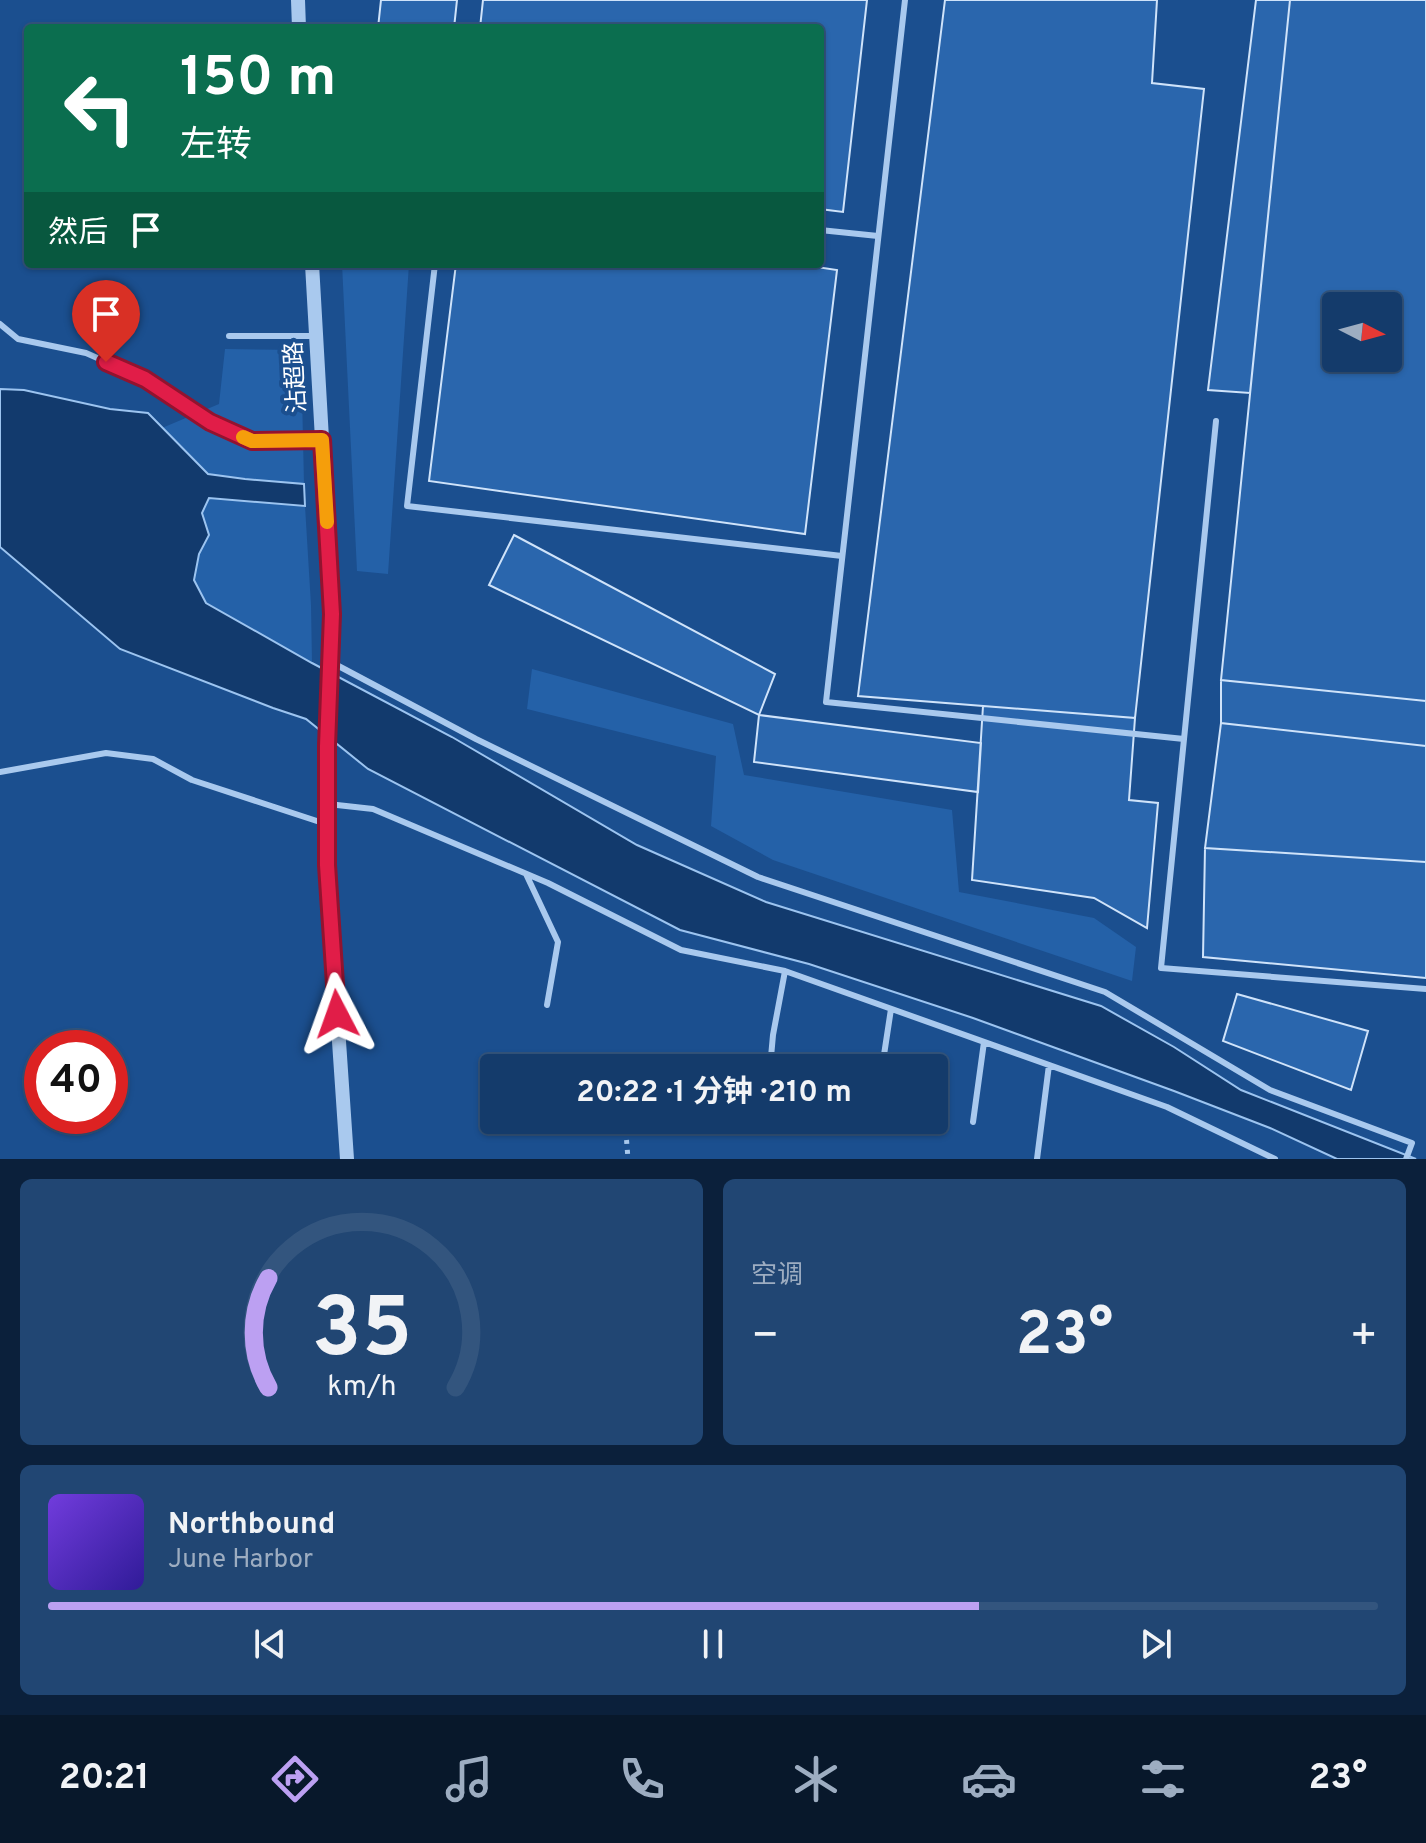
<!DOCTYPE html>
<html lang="zh">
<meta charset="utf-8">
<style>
:root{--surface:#143b6b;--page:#214673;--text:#f1f3f6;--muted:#9dadc1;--line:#33557e;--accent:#bca0f2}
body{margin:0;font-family:Overpass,"Noto Sans SC",sans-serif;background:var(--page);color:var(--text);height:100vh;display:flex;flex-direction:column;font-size:30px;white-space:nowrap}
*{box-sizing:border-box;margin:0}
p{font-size:26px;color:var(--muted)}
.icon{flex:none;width:44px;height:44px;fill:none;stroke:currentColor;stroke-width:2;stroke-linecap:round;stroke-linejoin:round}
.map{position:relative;height:1159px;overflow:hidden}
.details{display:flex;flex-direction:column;gap:20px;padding:20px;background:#0b203b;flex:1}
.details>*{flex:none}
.top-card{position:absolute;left:24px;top:24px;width:800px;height:244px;border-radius:8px;box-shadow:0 2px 6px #0004,0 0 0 2px var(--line);background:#0b6e4f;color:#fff;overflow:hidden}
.needle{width:52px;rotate:96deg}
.fabs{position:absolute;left:1322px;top:292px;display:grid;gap:16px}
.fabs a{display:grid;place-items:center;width:80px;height:80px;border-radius:8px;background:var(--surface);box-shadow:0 2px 6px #0004,0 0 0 2px var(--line);font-size:40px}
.speed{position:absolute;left:24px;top:1030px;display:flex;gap:16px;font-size:40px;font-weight:700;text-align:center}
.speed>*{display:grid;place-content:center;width:104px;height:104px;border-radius:50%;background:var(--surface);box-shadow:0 2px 6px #0004,0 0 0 2px var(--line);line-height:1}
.speed .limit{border:12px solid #d22;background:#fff;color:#111}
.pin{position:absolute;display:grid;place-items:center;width:68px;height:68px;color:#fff;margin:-82px -34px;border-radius:50% 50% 50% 0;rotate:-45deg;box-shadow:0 0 8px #0007}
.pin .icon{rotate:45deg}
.me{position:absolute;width:88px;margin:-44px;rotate:356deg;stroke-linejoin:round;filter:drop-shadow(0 0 6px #0008)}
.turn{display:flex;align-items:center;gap:28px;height:168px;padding:0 24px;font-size:36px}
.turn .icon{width:104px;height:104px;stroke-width:2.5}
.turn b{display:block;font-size:56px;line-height:68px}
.then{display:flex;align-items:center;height:76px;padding:0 24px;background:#0003;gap:16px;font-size:30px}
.big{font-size:60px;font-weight:700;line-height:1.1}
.details .card{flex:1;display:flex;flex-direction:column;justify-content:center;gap:12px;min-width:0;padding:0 28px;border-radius:12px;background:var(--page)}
.details .dial{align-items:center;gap:0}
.dial svg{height:208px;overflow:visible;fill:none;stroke:var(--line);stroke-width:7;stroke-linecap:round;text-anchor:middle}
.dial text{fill:var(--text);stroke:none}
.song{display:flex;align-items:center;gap:24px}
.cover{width:96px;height:96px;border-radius:12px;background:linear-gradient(135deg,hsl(260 70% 55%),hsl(250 70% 35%))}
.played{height:8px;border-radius:4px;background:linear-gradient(90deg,var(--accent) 70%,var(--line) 70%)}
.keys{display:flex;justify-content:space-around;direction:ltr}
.heat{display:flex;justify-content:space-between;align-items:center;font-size:44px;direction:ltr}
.details .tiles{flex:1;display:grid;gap:20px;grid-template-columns:1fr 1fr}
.card:last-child{grid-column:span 2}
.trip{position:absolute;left:480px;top:1054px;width:468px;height:80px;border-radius:8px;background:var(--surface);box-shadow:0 2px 6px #0004,0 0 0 2px var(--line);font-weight:700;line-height:80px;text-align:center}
.dock{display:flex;height:128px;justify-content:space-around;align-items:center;background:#08182b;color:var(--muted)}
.dock .icon{width:56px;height:56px}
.dock .on{color:var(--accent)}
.dock b{font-size:36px;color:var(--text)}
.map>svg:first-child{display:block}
</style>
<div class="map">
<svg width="1426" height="1159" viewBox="0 0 1426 1159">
<rect width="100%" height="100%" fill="#1b4f8f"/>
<!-- green -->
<path fill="#2461a8" d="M342,264H409L388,574L357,571Z
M225,349L301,350L304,484L245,479L208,474L162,428L219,404Z
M209,497L305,506L311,605L312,663L206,603L194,580L199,554L209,535L202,513Z
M532,669L733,724L744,775L952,810L959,892L1094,918L1136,947L1132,981L773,860L711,826L716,756L527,709Z"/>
<!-- water -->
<path fill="#123a6d" stroke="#9cc4f0" stroke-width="2" d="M0,389L24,390L110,409L148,413L208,474L245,479L304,484L305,506L209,498L202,513L209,535L199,554L194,580L206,603L312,663L452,737L637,845L766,902L1101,1006L1174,1047L1241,1090L1416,1159H1337L1270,1128L1174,1091L973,1018L809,964L680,930L368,769L306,719L273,708L120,649L0,547Z"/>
<!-- building -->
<path fill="#2a66ad" stroke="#cfe3fa" stroke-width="2" fill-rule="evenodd" d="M381,0H457L454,28H378Z
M483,0H867L843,212L820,209V28H480Z
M945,0H1157L1152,83L1204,89L1135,718L858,696Z
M1256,0H1290L1250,393L1208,390Z
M1290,0H1426V701L1221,680ZM1336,306H1388V358H1336Z
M456,264H797L837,270L805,534L429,481Z
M514,535L775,674L759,715L489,585Z
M1221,680L1426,701V746L1221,723Z
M983,706L1135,718L1129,800L1158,803L1147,928L1094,898L972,880Z
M759,715L981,743L978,792L754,762Z
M1221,723L1426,746V862L1205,848Z
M1205,848L1426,862V978L1203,957Z
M1237,994L1368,1031L1351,1090L1223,1041Z"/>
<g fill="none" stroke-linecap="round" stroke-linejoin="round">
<!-- path -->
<path stroke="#a9c9ee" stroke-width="5" stroke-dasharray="4 6" stroke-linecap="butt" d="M625,1120L628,1159"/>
<!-- service -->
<path stroke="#a9c9ee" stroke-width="6" d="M905,0L826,702L1184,739
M820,230L878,236
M435,264L407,506L842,556
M0,324L18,339L86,353L145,379L210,422L252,441L322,440
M229,336H316
M1216,421L1161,968L1426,989
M331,662L476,739L758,877L1105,992L1270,1090L1412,1143L1406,1159
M0,772L106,753L153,759L192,780L326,824
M328,804L373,809L548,883L681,950L785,971L1167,1107L1275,1159
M526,874L558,942L547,1005
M770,1068L773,1035L785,971
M882,1068L891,1009
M973,1122L984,1042
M1037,1159L1049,1065"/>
<!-- tertiary -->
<path stroke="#a9c9ee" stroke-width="14" d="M298,0L299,28
M312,264L332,614L327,746V865L347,1159"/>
</g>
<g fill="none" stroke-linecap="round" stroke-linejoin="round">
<defs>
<path id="route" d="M106,362L145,379L210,422L252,441L322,440L332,614L327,746V865L337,1014"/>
</defs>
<!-- route casing -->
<use href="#route" stroke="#92132f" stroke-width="20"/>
<!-- route -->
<use href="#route" stroke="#e11d48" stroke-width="14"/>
<!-- slow -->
<path stroke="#f59e0b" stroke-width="14" d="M243,437L252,441L322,440L327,522"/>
</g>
<g text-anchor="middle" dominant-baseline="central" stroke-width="8" stroke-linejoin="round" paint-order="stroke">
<!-- street labels -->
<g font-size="24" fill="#fff" stroke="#1b4f8f">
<text transform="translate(297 377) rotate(-93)">沾超路</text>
</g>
</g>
</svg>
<div class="fabs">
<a><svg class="needle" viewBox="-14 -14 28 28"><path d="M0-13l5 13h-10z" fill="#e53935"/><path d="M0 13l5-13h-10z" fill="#9dadc1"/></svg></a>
</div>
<div class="speed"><div class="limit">40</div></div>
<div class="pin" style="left:106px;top:362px;background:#d93025"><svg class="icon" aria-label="arrive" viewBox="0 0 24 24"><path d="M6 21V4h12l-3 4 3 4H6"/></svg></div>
<svg class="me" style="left:337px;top:1014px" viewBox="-20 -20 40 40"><path d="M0-17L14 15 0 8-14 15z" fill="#e11d48" stroke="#fff" stroke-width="4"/></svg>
<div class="trip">20:22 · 1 分钟 · 210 m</div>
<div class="top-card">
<div class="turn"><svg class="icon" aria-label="left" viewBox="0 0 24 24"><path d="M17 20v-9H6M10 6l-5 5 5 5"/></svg><div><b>150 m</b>左转</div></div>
<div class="then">然后<svg class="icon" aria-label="arrive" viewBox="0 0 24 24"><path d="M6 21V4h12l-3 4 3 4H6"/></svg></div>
</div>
</div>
<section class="details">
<div class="tiles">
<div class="card dial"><svg viewBox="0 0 100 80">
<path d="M14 69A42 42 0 1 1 86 69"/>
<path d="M14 69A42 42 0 0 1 14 27" stroke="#bca0f2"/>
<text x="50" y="56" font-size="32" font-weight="700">35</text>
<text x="50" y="72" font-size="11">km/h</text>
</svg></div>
<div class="card"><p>空调</p>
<div class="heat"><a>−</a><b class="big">23°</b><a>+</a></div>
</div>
<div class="card">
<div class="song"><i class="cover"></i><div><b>Northbound</b><p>June Harbor</p></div></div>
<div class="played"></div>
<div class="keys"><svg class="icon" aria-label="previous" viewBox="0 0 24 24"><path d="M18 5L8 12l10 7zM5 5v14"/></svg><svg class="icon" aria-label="pause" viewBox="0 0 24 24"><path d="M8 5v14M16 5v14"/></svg><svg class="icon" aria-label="next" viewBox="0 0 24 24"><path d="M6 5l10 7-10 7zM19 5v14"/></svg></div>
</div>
</div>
</section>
<nav class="dock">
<b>20:21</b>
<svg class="icon on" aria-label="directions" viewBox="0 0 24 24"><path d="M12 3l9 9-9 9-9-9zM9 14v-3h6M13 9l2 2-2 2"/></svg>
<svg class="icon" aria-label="music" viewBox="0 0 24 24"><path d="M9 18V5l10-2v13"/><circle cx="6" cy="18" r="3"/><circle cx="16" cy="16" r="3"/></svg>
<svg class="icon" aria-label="phone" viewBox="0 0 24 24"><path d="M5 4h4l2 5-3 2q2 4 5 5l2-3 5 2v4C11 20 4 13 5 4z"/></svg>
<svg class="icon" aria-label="climate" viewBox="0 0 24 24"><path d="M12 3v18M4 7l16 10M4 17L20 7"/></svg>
<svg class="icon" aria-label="car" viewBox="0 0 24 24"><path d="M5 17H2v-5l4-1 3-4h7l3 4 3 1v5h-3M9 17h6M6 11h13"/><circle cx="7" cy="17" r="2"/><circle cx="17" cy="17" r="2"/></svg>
<svg class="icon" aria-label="filters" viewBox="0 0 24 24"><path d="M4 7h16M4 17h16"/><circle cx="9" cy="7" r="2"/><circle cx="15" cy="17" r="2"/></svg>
<b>23°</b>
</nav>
